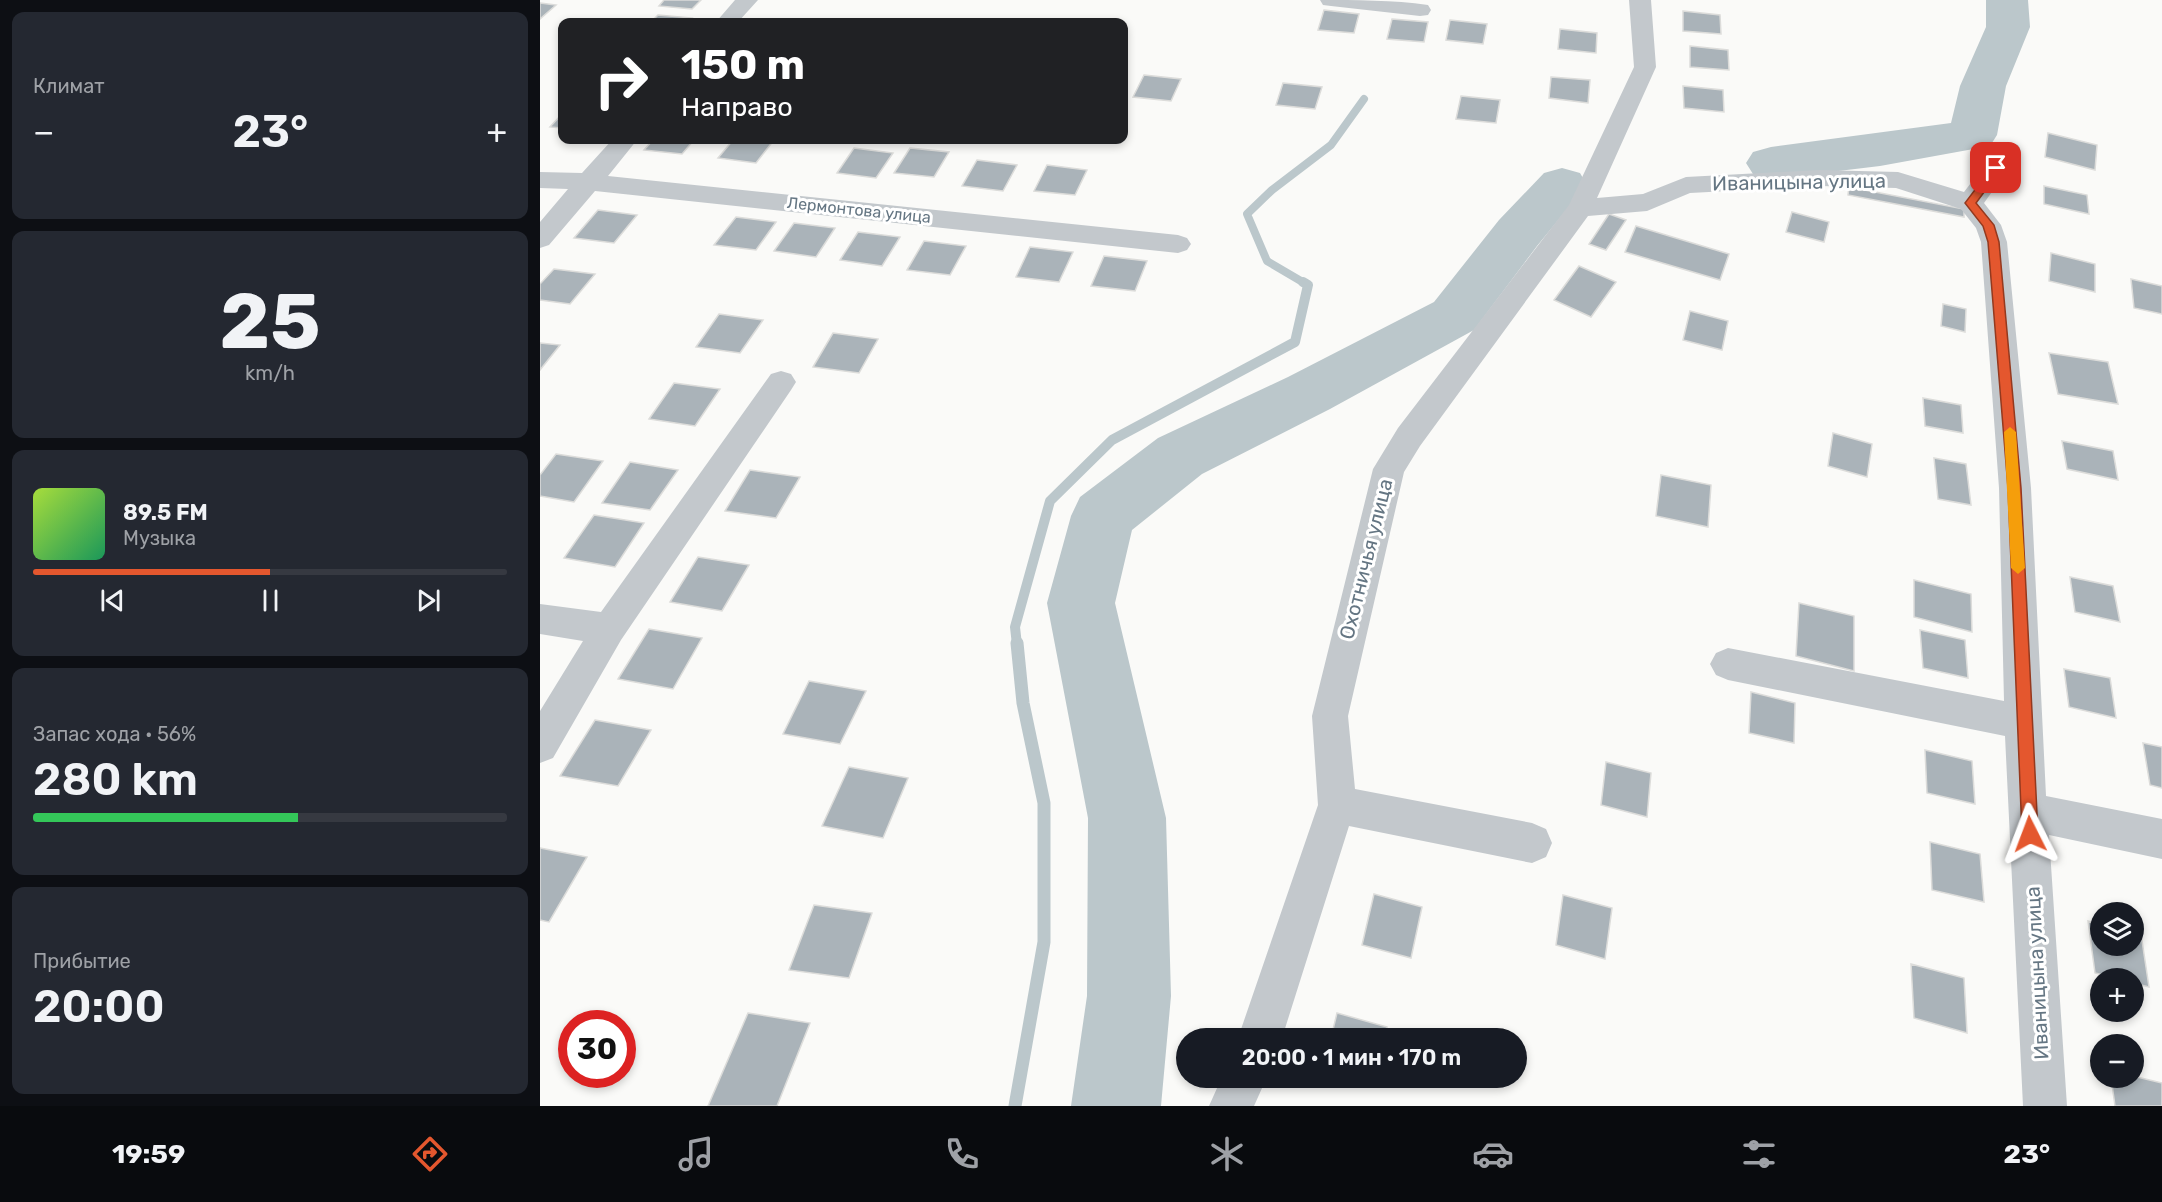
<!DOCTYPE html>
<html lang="ru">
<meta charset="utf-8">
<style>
:root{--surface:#171b24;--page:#242831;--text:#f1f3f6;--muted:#9ea1a6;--line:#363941;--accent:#e4572e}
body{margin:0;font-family:Rubik,sans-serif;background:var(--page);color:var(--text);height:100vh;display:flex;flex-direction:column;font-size:22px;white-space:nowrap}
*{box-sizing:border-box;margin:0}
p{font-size:20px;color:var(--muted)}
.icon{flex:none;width:33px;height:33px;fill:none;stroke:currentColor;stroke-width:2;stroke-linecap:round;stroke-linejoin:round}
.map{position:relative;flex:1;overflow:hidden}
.drawer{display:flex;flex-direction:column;gap:12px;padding:12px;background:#0d0f14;width:540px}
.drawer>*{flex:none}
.top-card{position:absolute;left:18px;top:18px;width:570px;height:126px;border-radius:12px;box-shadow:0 3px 9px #0003;background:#202124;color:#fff;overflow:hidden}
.fabs{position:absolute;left:1550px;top:902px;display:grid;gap:12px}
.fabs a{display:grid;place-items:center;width:54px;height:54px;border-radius:50%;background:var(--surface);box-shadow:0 3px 9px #0003;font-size:30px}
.speed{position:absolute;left:18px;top:1010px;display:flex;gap:12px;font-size:30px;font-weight:700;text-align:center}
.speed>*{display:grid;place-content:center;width:78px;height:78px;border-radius:50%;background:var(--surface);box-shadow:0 3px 9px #0003;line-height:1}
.speed .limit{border:9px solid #d22;background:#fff;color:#111}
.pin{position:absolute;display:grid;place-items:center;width:51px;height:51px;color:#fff;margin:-26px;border-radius:12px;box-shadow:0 3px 9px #0006}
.me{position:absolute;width:66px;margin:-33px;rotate:357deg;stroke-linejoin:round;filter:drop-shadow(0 0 4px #0008)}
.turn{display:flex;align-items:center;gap:21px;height:126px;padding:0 24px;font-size:27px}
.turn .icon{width:78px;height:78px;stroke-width:2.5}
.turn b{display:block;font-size:42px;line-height:51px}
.big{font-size:45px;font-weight:600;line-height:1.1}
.drawer .tile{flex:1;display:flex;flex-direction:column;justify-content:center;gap:9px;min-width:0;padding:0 21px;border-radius:12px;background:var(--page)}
.drawer .dial{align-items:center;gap:0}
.dial b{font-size:78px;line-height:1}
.song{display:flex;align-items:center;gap:18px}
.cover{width:72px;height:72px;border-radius:9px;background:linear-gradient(135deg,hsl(80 70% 55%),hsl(150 70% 35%))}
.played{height:6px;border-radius:3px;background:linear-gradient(90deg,var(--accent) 50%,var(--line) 50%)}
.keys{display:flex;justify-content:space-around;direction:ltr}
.heat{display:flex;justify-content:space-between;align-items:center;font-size:33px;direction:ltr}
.charge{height:9px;border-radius:4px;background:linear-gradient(90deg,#34c759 56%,var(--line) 0)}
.trip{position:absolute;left:636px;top:1028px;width:351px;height:60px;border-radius:30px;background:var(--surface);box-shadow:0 3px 9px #0003;font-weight:600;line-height:60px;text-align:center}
.menu{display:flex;height:96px;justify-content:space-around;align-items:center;background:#090b0e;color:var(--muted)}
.menu .icon{width:42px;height:42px}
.menu .active{color:var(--accent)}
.menu b{font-size:27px;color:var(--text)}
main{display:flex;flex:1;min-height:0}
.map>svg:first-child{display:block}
</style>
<main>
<section class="drawer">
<div class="tile"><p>Климат</p>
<div class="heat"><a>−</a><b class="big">23°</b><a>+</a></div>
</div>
<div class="tile dial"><b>25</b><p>km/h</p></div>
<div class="tile">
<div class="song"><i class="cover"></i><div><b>89.5 FM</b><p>Музыка</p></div></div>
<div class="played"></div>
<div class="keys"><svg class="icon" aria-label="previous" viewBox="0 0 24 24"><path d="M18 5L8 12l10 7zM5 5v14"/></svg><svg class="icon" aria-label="pause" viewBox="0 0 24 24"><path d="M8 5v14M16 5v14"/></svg><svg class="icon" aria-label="next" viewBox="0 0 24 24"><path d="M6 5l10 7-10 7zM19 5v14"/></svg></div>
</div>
<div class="tile"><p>Запас хода · 56%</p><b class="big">280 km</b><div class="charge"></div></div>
<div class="tile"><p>Прибытие</p><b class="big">20:00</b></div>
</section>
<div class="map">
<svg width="1622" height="1106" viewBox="0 0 1622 1106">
<rect width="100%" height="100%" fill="#fafaf8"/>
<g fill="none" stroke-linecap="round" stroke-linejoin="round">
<!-- stream-far2 -->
<path stroke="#bbc7cb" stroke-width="8" d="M766,284L727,261L707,214L732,190L791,145L824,99"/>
<!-- stream-far1 -->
<path stroke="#bbc7cb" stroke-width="10" d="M477,645L475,627L510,501L572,440L755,342L768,285L763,282"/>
<!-- stream -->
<path stroke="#bbc7cb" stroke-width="13" d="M475,1106L504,942V803L483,703L477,643"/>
<!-- river -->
<path fill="#bbc7cb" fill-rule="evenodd" d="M1446,0H1488L1490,27L1466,86L1457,135L1450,146L1340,166L1231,179L1213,174L1206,163L1213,152L1231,147L1411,123L1420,86L1446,27Z
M1022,168L1040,173L1047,185L997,246L934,330L790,409L662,474L592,530L575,603L626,818L631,996L621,1106H531L547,996L548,818L507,603L531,516L540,497L618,438L748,377L894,302L959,220L1004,173Z"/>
</g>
<!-- building -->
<path fill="#aab3b9" stroke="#dcdcda" stroke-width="1.5" d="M124,0H161L152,9L119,6Z
M0,3L16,5L0,19Z
M784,10L819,14L814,33L778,30Z
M1143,11L1180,15L1181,34L1143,31Z
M118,15L152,18L148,22H111Z
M852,19L888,22L884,42L847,39Z
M910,20L947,24L943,44L906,40Z
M1020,29L1057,33L1056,53L1018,49Z
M1150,46L1188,50L1189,70L1150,67Z
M604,75L641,79L631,101L593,97Z
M1011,77L1050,80L1048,103L1009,98Z
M743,83L782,87L775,109L736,105Z
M1143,86L1183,90L1184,112L1144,108Z
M921,96L960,100L956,123L916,119Z
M22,114V128L10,127Z
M1508,133L1557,145L1555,170L1505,157Z
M113,140H154L142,154L104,150Z
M193,140H234L216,163L178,158Z
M314,148L353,153L336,178L297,173Z
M370,148L409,152L394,177L354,173Z
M437,160L477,165L463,191L422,186Z
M507,165L547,170L535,195L494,191Z
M1504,186L1547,195L1549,214L1504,204Z
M1309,187L1424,209V217L1308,195Z
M58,210L97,215L74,243L34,238Z
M1252,212L1289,222L1284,242L1246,232Z
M1069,214L1086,220L1066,250L1049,244Z
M196,217L236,222L216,250L174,245Z
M254,223L295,228L276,257L234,251Z
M1096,226L1189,254L1180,280L1085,252Z
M318,232L360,237L342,266L300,260Z
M384,241L426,246L410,275L367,270Z
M490,247L533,252L519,282L476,277Z
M1511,253L1555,264V292L1509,281Z
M564,256L607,261L595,291L551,286Z
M1039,266L1076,282L1051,317L1014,300Z
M14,269L55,274L30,304L0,300V284Z
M1591,279L1622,286V314L1594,308Z
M1403,304L1426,309L1425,332L1401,326Z
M1150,311L1188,321L1182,350L1143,340Z
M179,314L223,320L200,353L156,347Z
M293,333L338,339L319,373L273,367Z
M0,343L20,345L0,370Z
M1509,353L1568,362L1578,404L1518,394Z
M134,383L180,389L155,426L109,419Z
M1383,398L1421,405L1423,433L1385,426Z
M1293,433L1332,444L1327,477L1288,466Z
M1522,441L1573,451L1578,480L1527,469Z
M16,454L63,461L34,502L0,496V475Z
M1394,458L1426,464L1431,505L1398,499Z
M90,462L138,470L110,510L62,503Z
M210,470L260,477L236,518L185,511Z
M1121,475L1171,485L1168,527L1116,516Z
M54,515L104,523L75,567L24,558Z
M158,557L209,565L182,611L130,602Z
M1530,577L1573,586L1580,622L1535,612Z
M1374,580L1431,594L1432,632L1374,617Z
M1259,603L1314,616V671L1256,656Z
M109,629L162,638L133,689L78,679Z
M1380,630L1425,640L1428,678L1383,668Z
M1524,669L1570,678L1576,718L1529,707Z
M269,681L326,691L300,744L243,734Z
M1211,692L1255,703L1254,743L1209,733Z
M55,720L111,730L78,786L20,776Z
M1603,743L1622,747V788L1610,785Z
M1385,750L1432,761L1435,804L1387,793Z
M1066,762L1111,773L1107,817L1061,805Z
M309,767L368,778L343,838L282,826Z
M1390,842L1440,854L1444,902L1392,890Z
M0,848L47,857L9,922L0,920Z
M834,894L882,907L871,958L822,945Z
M1023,895L1072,908L1065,959L1016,945Z
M274,905L332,913L309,978L249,970Z
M1548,921L1560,924V945H1593V932L1601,934L1609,987L1593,983V978H1576L1555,973Z
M1371,964L1424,978L1427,1033L1374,1018Z
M208,1013L270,1023L237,1106H168Z
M797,1013L847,1027L845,1038H791Z
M1593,1076L1622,1083V1106H1575L1571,1077Z
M809,1077H837L835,1085Z"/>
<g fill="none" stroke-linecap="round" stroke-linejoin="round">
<!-- minor -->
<path fill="#c3c8cc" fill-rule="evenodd" d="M195,0H218L198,22H176Z
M780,0C816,0 853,0 888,5L891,10L888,15L880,16L791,6L783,5Z
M1089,0H1111L1116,67L1057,198L1103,194L1146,177L1280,170L1358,172L1424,192L1460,145L1469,143L1478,145L1481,151L1444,203L1461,225L1467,242L1491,488L1506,796L1622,819V859L1509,835L1527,1106H1483L1465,736L1188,680L1176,675L1170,664L1176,653L1188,648L1464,701L1459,488L1441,242L1436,228L1421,209L1356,188L1280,186L1150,193L1107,211L1048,216L880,446L864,472L808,716L815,789L992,823L1006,829L1012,843L1006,857L992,863L809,826L742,1038H698L778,805L772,716L833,469L858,428L1029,205L1094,67Z
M72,140H97L68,176L638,235L647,238L651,244L647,250L638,253L55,191L9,245L0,248V222L28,189L0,188V172L42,173Z
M241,371L251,374L256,382L251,390L81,640L13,758L0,763V711L43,641L0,634V604L61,612L231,374Z
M682,1077H727L714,1106H669Z"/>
</g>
<!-- route -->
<path fill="#e4572e" stroke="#94391e" stroke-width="1.5" d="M1453,166L1462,168L1436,203L1454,225L1459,242L1481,488L1498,834L1495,840L1490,842L1484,840L1482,834L1468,488L1448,242L1443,226L1425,203Z"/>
<!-- slow -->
<path fill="#f59e0b" d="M1470,427L1476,432L1485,568L1478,574L1471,568L1464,432Z"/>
<g text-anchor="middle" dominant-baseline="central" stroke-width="6" stroke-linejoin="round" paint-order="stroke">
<!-- far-street labels -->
<g font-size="16" fill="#657683" stroke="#fff">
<text transform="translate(319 210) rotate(6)">Лермонтова улица</text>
</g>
<!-- street labels -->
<g font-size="20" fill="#657683" stroke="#fff">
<text transform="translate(1259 182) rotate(-1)">Иваницына улица</text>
<text transform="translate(826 559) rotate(-76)">Охотничья улица</text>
<text transform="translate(1497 973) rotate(-93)">Иваницына улица</text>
</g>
</g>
</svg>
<div class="fabs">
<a><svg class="icon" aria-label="layers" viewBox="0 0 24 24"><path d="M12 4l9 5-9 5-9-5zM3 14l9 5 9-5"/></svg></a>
<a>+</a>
<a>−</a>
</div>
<div class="speed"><div class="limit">30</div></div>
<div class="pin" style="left:1456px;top:168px;background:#d93025"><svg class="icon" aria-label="arrive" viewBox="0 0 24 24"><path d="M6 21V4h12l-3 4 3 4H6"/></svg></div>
<svg class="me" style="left:1490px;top:834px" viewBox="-20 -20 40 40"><path d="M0-17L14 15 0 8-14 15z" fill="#e4572e" stroke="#fff" stroke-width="4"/></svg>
<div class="trip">20:00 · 1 мин · 170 m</div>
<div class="top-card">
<div class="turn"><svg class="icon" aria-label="right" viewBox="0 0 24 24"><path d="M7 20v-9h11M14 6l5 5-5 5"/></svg><div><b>150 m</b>Направо</div></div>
</div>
</div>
</main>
<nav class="menu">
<b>19:59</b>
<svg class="icon active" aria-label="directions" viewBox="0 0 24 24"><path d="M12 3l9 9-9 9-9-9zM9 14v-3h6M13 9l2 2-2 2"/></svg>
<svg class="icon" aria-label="music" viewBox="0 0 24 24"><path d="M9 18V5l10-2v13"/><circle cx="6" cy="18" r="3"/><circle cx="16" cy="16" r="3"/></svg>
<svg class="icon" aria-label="phone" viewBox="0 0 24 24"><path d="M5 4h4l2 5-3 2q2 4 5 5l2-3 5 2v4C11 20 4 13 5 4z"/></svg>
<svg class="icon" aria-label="climate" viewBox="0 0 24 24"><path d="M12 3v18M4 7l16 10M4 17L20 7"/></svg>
<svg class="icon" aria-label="car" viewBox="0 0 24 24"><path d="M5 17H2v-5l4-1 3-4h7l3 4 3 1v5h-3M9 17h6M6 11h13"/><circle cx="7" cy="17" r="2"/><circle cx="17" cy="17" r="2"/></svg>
<svg class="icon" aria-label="filters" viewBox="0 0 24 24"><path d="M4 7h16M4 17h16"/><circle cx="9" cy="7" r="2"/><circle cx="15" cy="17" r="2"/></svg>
<b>23°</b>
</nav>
